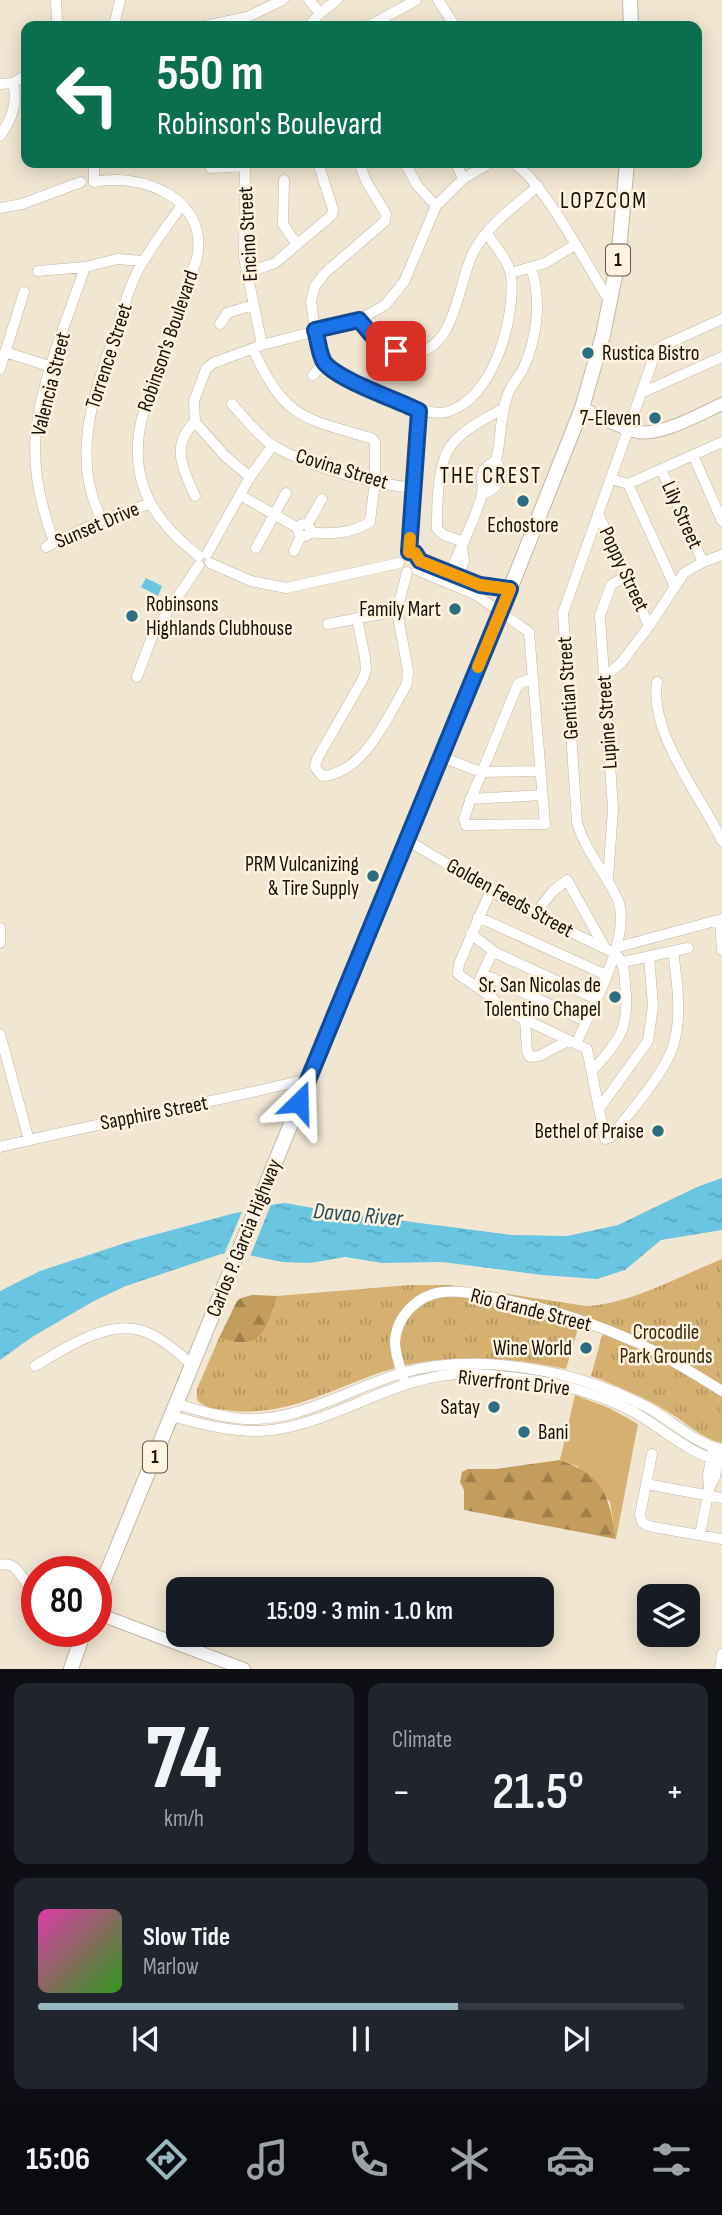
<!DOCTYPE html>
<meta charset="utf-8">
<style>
:root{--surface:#171b24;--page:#20242c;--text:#f1f3f6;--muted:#9ea1a6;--line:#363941;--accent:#98b7c1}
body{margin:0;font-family:"Sofia Sans Condensed",sans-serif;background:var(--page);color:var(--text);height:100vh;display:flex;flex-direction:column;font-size:26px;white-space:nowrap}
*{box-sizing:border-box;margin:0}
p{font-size:23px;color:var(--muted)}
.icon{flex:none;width:38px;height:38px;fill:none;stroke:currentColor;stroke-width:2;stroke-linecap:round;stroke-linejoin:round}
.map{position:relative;height:1669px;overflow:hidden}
.details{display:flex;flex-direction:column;gap:14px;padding:14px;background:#0d0f14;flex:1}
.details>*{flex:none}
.banner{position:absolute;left:21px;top:21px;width:681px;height:147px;border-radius:14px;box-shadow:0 4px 18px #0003;background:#0b6e4f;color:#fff;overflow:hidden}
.fabs{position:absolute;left:637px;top:1584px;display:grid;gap:14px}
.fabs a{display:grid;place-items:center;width:63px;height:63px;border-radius:14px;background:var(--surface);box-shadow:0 4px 18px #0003;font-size:35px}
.speed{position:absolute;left:21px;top:1556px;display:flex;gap:14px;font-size:35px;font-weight:700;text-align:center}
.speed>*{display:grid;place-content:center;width:91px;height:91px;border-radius:50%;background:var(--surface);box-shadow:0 4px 18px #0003;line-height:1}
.speed .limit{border:10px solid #d22;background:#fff;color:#111}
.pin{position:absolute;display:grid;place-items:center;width:60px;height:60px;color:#fff;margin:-30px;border-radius:14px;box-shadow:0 4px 10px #0006}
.me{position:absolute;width:77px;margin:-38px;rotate:22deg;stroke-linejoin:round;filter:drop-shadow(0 0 5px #0008)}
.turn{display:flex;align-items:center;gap:24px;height:147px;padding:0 21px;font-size:32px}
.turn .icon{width:91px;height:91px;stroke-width:2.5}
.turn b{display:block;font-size:49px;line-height:60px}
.big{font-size:52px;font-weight:600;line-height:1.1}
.details .widget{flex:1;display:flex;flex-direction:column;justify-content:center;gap:10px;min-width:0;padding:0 24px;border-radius:14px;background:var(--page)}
.details .dial{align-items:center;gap:0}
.dial b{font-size:91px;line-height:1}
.song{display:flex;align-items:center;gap:21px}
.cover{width:84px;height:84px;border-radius:10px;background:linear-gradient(135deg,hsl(320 70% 55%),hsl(110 70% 35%))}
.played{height:7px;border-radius:4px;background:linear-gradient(90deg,var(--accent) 65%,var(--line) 65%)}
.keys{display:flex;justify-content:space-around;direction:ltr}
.heat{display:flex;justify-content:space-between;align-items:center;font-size:38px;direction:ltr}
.details .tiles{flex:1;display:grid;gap:14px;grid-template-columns:1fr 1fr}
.widget:last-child{grid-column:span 2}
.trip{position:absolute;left:166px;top:1577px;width:388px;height:70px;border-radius:14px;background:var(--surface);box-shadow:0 4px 18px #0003;font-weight:600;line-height:70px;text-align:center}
.tab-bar{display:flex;height:112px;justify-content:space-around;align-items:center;background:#090b0e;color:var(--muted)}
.tab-bar .icon{width:49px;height:49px}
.tab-bar .active{color:var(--accent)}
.tab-bar b{font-size:32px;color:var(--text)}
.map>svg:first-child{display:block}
</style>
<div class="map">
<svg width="722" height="1669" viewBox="0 0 722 1669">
<defs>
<pattern id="forest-firs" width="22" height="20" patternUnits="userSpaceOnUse" patternTransform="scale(1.75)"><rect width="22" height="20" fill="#c29d5b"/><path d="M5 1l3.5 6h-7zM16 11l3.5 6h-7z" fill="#9c7f49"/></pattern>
<pattern id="park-tufts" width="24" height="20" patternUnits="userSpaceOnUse" patternTransform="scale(1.75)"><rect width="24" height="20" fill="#d4b071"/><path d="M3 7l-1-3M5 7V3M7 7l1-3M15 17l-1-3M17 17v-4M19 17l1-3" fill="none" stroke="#b59660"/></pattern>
<pattern id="water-ripples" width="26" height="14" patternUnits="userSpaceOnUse" patternTransform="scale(1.75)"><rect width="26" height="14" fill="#6ac5e0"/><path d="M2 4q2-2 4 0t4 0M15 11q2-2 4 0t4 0" fill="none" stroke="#5ba8bf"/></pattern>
</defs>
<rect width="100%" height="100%" fill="#f1e6d2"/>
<!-- grass -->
<path fill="#d4b071" d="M575,1395L609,1408L638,1424L616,1539L610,1502L577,1466L560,1460Z"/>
<!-- forest -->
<path fill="url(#forest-firs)" d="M252,1295L277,1296C267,1331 261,1353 219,1338L237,1301L241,1298Z
M560,1460C604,1476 609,1495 616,1539L464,1510V1490L460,1482L462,1472L468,1469H496Z"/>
<!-- park -->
<path fill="url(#park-tufts)" d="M722,1259V1443C702,1439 687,1423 670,1413C645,1398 619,1386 591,1376L603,1332L579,1325L566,1369C517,1358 461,1354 411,1364C348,1377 294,1420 227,1410C216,1409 205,1408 197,1400V1389L219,1338C261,1353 267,1331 277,1296L410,1285H450L586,1306C628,1305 682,1275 722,1259Z"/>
<!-- water -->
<path fill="url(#water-ripples)" d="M146,578L162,586L158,596L141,587Z
M722,1178V1230L661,1240L625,1270L597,1279L542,1275L442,1262L382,1263L345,1257L310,1263L282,1262L239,1253L221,1254L126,1286L94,1301L32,1337L0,1360V1291L40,1271L128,1242L231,1214L276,1204L285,1203L335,1212L512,1235L567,1236L618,1225L697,1187Z"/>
<!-- pier -->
<path fill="#f1e6d2" d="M272,1202L249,1259L223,1257L244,1207Z"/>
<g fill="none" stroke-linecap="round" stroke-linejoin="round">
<defs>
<path id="minor" d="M309,0L320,13
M438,0L455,26
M55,26L57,21L56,0
M114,26L120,0
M205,26L247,17L283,0
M309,26L320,13L337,0
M369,26L416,0
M0,84L13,83L26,75
M0,136C11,121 18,102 13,83
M94,163V182C143,172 209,199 197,258L142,418C127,479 152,520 199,556
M245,163L244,257L262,345
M359,163L366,181L386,214L385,221L325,273L315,286L311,301L315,330L324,363C344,380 422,418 446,412C493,401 516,317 511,276C509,261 495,246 487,234
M405,163L417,185L436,206
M456,163L463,179
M513,163C543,180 589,269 610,302
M211,168L245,166
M284,180L283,224L297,245
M0,208L22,204L81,182
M38,271L85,267L117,259L143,261
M246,273L275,263L332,215L333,209L318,163
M511,273L545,263L575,245
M359,320C374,339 384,352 410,353C457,353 457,282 474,251C488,225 516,205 538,186
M220,324L227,313L253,305
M253,349C285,418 301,418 371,438L375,442V481L370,522C353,533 330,535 310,532
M5,352L52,367
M0,369L24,292
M313,375L324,363
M641,393L722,357
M232,404C245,418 258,436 274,446C309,467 373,484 414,488
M693,455L722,521
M661,469L703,562
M250,477L225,456L195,422L194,401L206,369L213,363L262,345L359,320L385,305L404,282L436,206L463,179L490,163
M611,479L628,484L722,442
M628,484L675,587
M483,494C499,488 506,476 496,461C501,440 500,417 507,397C510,386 518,378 523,369C537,339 542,300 531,268
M240,495L298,528
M195,496C183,469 170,445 195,422
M598,513L649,626
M102,520C69,457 95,390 117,328C124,308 129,285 140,267C152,245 168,225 182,205
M298 530a6 6 0 1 1 12 0a6 6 0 1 1-12 0Z
M307,525L322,499
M54,542C41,507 32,470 36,432C41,380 68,318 85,267
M464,542L444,535L437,529C437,507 437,466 450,447C462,429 486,419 504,408
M46,547L102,520L149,504
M256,548L286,493
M294,551L301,536
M409,552L419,411
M207,554L250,477L273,445
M420,561L479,585L510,589
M210,563L251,581L286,588L399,563
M417,570L476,595L529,632L545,824L466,825L464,819L470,801L518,684L533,678
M458,577L464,561L462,547
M446,582C457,554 472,527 481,498C487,481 472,472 496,461
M357,618L365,658L366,670L363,679L317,759L315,767L322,776C364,774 388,716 407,684L408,671L397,611L407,572
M328,624L397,611
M137,677L153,634L199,565
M604,678L621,663L649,626L684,573L703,562L722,555
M657,682C649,734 700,794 722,841
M441,757L481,772L541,771
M470,799L542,795
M407,840L520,908L615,953C624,963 624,970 625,983C630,1029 621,1038 592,1071
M608,879L613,809L600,616L611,585L627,575
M491,890L459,964L458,974L490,996L503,1009L587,1049L605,1139L611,1137C629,1113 667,1071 674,1043C682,1014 677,981 673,951
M534,915L553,891L567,880L605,948
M478,917L606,975
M720,920L722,950
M0,928V943
M471,934L496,953L596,999
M618,947L722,919
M623,962L688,948
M483,974L586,1021
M480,979L493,951
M525,1020L527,1051L530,1057L539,1056L568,1041
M0,1034L29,1140
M576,1044C591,1009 634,934 617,898C605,872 584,849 577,822L563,613L656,351L660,347L722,319
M599,1109L648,1041L653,1006L649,956
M0,1147C102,1122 206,1104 308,1079
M35,1366C63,1349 108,1319 143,1331C161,1337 178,1353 193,1365
M404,1379C400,1367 395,1355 395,1342C396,1317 417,1295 443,1292C458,1290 475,1294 490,1297C541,1306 591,1322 638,1343C668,1357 695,1374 722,1391
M177,1404C199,1411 221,1417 244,1419C299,1422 351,1388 402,1373C429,1365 458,1363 486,1364C543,1367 599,1381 649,1408C671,1420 698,1446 722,1449
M172,1416C204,1425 238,1434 272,1430C342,1421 401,1370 475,1374C529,1377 586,1386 634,1412C662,1428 690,1455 722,1461
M652,1454L640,1515L642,1522L648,1526L722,1539
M646,1484L722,1498
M709,1488L715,1477L719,1456
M700,1535L709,1489L708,1476L712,1453
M0,1565C19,1559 23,1586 37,1594
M720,1669L722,1654"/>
<path id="major" d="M582,408C599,416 619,428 638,432C662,436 700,414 722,404
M96,1613L244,1669"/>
<path id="highway" d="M630,0L631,26
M96,1599L501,612L582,408L603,335L618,261L627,163
M71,1669L84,1631"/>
</defs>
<!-- minor casing -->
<use href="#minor" stroke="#c1b6a4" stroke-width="11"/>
<!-- major casing -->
<use href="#major" stroke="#c1b6a4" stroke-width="14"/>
<!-- highway casing -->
<use href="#highway" stroke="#c1b6a4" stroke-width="16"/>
<!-- minor -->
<use href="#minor" stroke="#fff" stroke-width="10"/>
<!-- major -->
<use href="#major" stroke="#fff" stroke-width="12"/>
<!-- highway -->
<use href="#highway" stroke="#fff" stroke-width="14"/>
</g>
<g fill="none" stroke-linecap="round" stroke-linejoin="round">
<defs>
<path id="route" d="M299,1102L510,589L480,585L420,561L415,553L409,552L419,411C398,400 337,380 324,362C319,354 318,339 315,330L359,320L381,346L396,351"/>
</defs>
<!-- route casing -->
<use href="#route" stroke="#114b97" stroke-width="18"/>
<!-- route -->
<use href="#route" stroke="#1a73e8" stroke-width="12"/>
<!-- slow -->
<path stroke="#f59e0b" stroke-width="12" d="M410,538L409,552L415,553L420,561L480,585L510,589L478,667"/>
</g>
<!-- markers -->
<g fill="#2c6e81" stroke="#fff3e0" stroke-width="2.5">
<circle cx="588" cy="353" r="7"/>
<circle cx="655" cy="418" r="7"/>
<circle cx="523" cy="501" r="7"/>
<circle cx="455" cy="609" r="7"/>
<circle cx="132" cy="616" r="7"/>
<circle cx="373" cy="876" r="7"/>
<circle cx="615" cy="997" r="7"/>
<circle cx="658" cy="1131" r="7"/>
<circle cx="586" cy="1348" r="7"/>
<circle cx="494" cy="1407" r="7"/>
<circle cx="524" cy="1432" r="7"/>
</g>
<g text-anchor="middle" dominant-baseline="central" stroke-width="5" stroke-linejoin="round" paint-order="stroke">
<!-- shield labels -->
<g fill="#fff3e0" stroke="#5b554a" stroke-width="2">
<rect x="606" y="244.5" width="24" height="31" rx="5"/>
<rect x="143" y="1441.5" width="24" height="31" rx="5"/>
</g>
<g font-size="19" font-weight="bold" fill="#15110a">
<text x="618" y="260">1</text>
<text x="155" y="1457">1</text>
</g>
<!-- street labels -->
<g font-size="21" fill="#15110a" stroke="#fff3e0">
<text transform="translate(248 234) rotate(-93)">Encino Street</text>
<text transform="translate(168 341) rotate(-71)">Robinson's Boulevard</text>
<text transform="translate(109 356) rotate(-72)">Torrence Street</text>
<text transform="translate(51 384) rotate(-76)">Valencia Street</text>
<text transform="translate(342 469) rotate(17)">Covina Street</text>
<text transform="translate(682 515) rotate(66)">Lily Street</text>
<text transform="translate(97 525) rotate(-23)">Sunset Drive</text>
<text transform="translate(624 569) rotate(65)">Poppy Street</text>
<text transform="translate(568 688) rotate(-94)">Gentian Street</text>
<text transform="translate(607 722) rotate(-94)">Lupine Street</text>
<text transform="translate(510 898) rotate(29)">Golden Feeds Street</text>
<text transform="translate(154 1113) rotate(-11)">Sapphire Street</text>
<text transform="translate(244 1238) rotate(-68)">Carlos P. Garcia Highway</text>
<text transform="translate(531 1310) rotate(14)">Rio Grande Street</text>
<text transform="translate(514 1383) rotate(6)">Riverfront Drive</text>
</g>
<!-- poi labels -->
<g font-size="21" fill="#15110a" stroke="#fff3e0" text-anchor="end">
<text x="602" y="353" text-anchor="start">Rustica Bistro</text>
<text x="641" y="418">7-Eleven</text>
<text x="523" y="525" text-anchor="middle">Echostore</text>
<text x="146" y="604" text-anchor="start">Robinsons<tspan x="146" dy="24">Highlands Clubhouse</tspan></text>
<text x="441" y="609">Family Mart</text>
<text x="359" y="864">PRM Vulcanizing<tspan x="359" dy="24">&amp; Tire Supply</tspan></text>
<text x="601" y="985">Sr. San Nicolas de<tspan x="601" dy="24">Tolentino Chapel</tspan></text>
<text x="644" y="1131">Bethel of Praise</text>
<text x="572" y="1348">Wine World</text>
<text x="480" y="1407">Satay</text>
<text x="538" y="1432" text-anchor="start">Bani</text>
</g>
<!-- park labels -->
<g font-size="21" fill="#382809" stroke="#fff3e0">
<text x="666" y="1332">Crocodile<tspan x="666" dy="24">Park Grounds</tspan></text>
</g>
<!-- neighbourhood labels -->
<g font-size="23" letter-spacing="2" fill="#15110a" stroke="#fff3e0">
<text x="604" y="201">LOPZCOM</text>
<text x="491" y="476">THE CREST</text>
</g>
<!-- water labels -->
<g font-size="23" font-style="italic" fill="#254e5a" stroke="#fff3e0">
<text transform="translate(358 1215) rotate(5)">Davao River</text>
</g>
</g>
</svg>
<div class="fabs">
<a><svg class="icon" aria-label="layers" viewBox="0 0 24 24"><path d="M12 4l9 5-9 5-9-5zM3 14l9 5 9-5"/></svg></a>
</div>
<div class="speed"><div class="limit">80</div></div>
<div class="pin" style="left:396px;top:351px;background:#d93025"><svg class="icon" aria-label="arrive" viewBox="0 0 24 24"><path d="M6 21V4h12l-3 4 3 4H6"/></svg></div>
<svg class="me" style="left:299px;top:1102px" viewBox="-20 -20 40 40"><path d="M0-17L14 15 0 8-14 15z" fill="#1a73e8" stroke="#fff" stroke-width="4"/></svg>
<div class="trip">15:09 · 3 min · 1.0 km</div>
<div class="banner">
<div class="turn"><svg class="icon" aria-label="left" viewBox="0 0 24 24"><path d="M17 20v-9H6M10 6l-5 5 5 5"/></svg><div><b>550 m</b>Robinson's Boulevard</div></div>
</div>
</div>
<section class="details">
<div class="tiles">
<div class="widget dial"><b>74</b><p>km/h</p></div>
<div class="widget"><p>Climate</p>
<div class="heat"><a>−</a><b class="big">21.5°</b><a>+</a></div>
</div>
<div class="widget">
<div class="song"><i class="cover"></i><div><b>Slow Tide</b><p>Marlow</p></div></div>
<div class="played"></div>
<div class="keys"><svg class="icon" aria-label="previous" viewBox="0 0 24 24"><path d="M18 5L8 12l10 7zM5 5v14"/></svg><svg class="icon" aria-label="pause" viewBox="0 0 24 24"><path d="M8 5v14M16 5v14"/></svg><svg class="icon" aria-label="next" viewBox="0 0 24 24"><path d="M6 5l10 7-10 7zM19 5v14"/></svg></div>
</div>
</div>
</section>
<nav class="tab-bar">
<b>15:06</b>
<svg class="icon active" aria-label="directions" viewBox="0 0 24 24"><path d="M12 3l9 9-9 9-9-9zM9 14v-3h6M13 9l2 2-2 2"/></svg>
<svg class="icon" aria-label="music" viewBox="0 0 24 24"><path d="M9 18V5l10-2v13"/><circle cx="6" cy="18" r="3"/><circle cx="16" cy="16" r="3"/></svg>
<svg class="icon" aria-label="phone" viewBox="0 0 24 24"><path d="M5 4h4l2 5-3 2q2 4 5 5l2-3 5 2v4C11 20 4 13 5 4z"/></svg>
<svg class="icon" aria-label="climate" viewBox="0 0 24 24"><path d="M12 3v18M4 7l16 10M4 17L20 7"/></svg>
<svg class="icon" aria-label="car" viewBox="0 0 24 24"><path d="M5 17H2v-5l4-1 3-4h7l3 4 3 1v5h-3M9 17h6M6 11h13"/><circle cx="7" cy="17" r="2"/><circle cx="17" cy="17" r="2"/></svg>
<svg class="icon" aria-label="filters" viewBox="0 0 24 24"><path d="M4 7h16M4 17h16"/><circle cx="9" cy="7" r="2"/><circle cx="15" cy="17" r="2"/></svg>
</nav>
